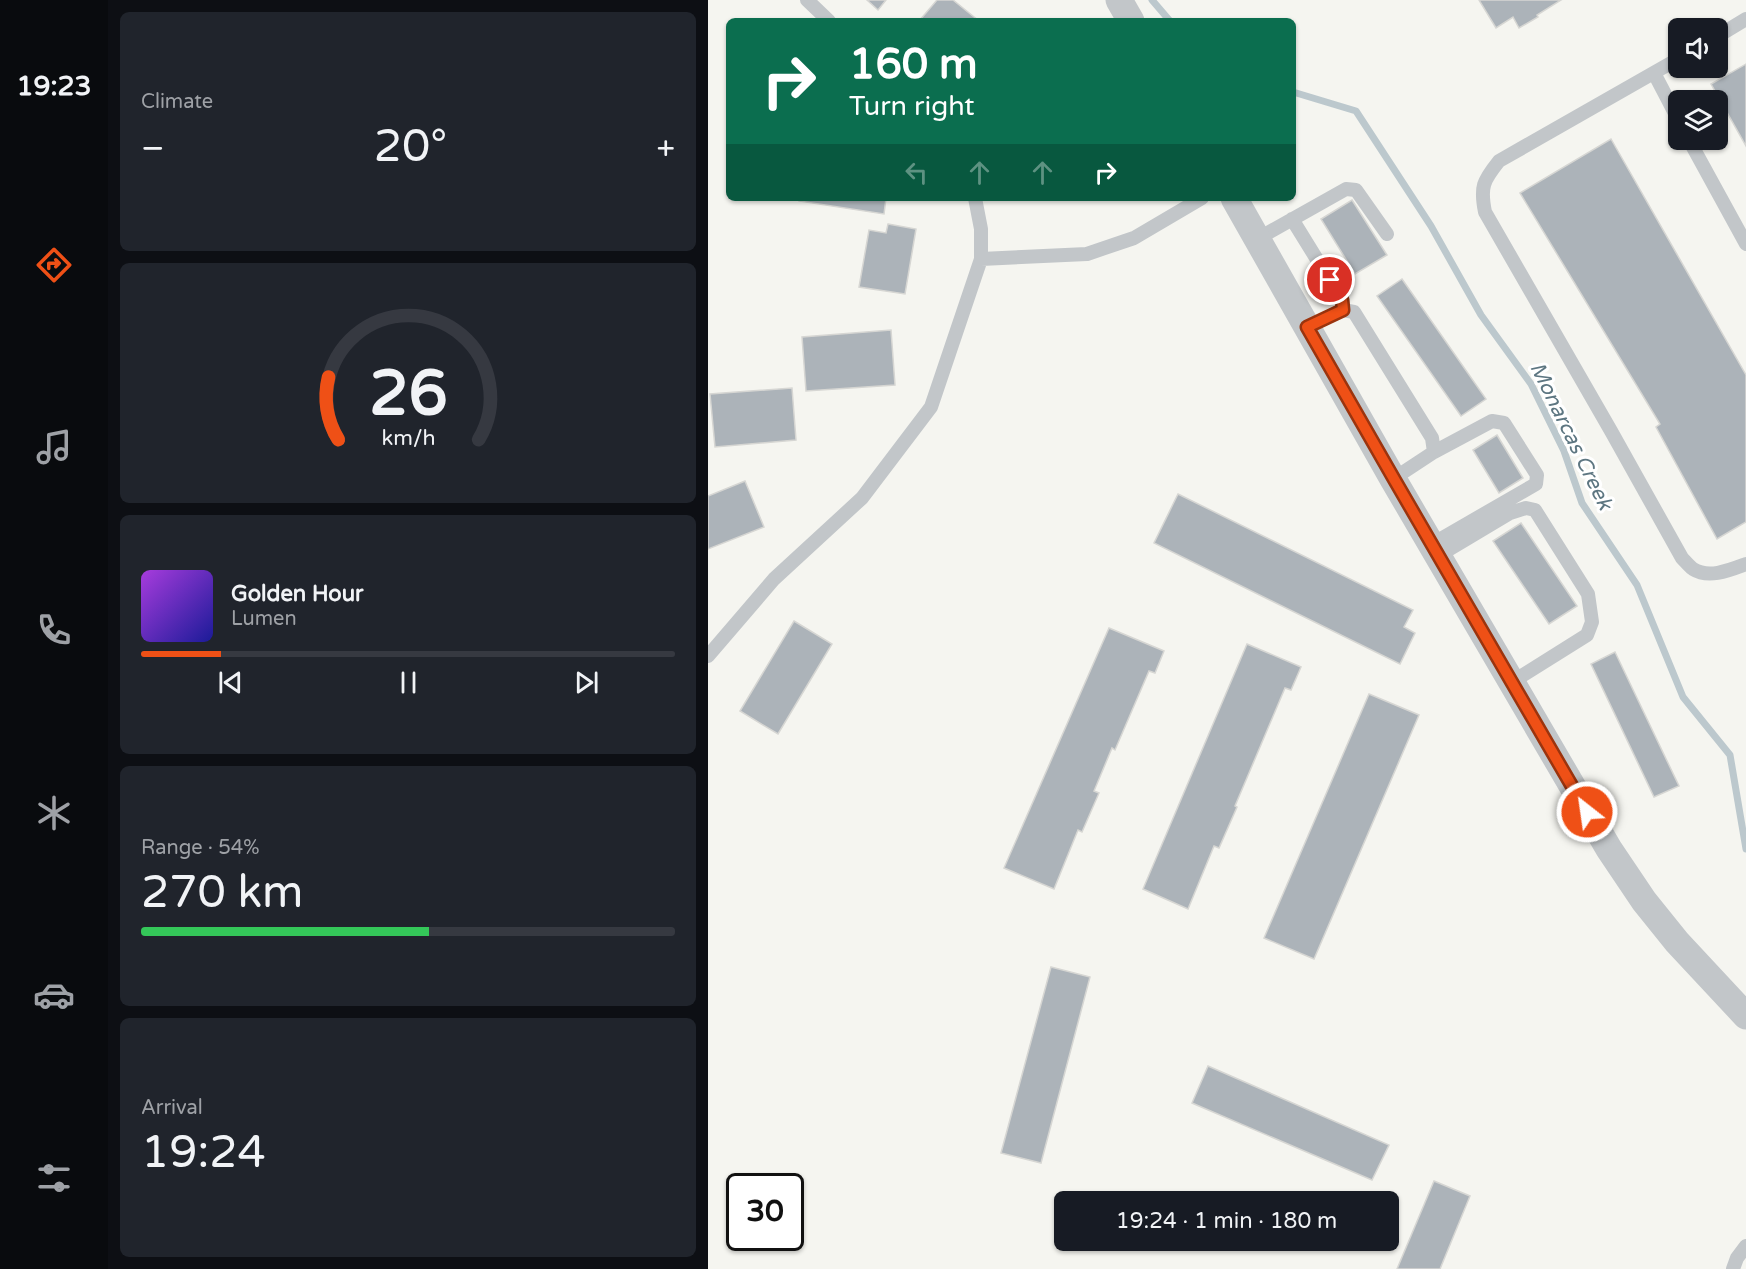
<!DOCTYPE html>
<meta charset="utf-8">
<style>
:root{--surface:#171b24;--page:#20242c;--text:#f1f3f6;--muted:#9ea1a6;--line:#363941;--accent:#ef5016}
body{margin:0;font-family:"Varela Round",sans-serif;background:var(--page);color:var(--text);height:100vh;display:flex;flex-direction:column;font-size:22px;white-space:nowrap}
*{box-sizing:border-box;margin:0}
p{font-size:20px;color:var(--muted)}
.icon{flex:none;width:33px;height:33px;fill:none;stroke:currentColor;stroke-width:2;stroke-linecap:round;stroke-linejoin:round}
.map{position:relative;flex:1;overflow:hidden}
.drawer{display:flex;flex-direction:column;gap:12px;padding:12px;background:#0d0f14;width:600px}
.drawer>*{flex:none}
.top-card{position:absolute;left:18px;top:18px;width:570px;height:183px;border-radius:9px;box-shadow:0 2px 4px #0004;background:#0b6e4f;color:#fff;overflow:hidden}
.tools{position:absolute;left:960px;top:18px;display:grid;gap:12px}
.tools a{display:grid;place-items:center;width:60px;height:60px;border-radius:9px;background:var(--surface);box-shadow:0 2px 4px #0004;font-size:30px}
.speed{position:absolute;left:18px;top:1173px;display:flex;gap:12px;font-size:30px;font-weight:700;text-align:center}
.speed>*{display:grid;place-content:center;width:78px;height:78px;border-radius:50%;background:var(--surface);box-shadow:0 2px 4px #0004;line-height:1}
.speed .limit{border:3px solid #111;border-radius:9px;background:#fff;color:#111}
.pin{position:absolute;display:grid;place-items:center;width:51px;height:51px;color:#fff;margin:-26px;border:3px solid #fff;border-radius:50%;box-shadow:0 2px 6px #0007}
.me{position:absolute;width:66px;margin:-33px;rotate:330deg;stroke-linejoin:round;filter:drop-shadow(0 0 4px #0008)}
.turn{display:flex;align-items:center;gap:21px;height:126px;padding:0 24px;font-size:27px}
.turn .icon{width:78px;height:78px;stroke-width:2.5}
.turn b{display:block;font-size:42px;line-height:51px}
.lanes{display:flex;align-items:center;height:57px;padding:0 24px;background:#0003;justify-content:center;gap:30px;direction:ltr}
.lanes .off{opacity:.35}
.big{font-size:45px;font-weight:600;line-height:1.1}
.drawer .card{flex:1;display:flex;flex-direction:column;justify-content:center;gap:9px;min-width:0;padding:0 21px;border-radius:9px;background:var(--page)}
.drawer .dial{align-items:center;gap:0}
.dial svg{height:156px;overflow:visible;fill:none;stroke:var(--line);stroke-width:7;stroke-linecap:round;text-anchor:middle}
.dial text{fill:var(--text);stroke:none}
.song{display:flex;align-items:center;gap:18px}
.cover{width:72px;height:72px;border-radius:9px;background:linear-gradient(135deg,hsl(280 70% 55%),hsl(240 70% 35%))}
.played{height:6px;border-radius:3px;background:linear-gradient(90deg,var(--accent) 15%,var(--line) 15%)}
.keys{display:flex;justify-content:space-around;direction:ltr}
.heat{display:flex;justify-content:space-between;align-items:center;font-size:33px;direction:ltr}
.charge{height:9px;border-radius:4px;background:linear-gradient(90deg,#34c759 54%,var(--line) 0)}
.trip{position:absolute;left:346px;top:1191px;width:345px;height:60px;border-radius:9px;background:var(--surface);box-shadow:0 2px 4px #0004;font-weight:600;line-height:60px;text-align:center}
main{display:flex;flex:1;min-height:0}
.menu{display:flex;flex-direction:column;width:108px;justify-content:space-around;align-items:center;background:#090b0e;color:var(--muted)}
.menu .icon{width:42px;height:42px}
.menu .selected{color:var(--accent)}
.menu b{font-size:27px;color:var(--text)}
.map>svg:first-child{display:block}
</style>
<main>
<nav class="menu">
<b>19:23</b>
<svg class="icon selected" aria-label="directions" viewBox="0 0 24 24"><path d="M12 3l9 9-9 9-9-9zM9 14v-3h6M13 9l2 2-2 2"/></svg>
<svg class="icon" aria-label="music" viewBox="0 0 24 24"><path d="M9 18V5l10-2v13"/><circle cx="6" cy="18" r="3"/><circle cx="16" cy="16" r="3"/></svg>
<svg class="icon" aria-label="phone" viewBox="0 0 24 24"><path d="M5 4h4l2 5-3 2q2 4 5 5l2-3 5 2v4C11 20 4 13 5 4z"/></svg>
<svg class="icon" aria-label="climate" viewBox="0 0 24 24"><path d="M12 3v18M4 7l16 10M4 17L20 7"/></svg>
<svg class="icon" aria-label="car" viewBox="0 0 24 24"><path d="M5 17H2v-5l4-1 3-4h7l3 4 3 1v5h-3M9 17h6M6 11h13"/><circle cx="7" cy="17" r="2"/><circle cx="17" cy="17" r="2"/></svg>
<svg class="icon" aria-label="filters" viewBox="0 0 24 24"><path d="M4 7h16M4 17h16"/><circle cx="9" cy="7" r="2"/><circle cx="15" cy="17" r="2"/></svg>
</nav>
<section class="drawer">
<div class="card"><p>Climate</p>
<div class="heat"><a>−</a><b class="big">20°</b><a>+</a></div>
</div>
<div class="card dial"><svg viewBox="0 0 100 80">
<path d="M14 69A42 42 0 1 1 86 69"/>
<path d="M14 69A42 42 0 0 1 9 37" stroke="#ef5016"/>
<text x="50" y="56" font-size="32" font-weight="700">26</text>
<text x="50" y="72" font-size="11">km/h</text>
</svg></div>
<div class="card">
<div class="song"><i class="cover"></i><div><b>Golden Hour</b><p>Lumen</p></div></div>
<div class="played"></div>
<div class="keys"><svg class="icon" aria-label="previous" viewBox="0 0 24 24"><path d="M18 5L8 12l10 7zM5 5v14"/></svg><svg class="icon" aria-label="pause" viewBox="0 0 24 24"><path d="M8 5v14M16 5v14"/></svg><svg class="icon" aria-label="next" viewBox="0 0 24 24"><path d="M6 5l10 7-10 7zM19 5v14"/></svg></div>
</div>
<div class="card"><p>Range · 54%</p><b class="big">270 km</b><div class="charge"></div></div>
<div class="card"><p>Arrival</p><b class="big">19:24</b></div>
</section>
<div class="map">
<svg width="1038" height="1269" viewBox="0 0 1038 1269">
<rect width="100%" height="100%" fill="#f5f5f0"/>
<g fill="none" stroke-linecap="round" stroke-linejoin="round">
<!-- stream -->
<path stroke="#bcc8cd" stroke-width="7" d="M444,0L462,21
M585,92L648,111L723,226L773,315L823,384L856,451L874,503L929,585L975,697L1022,755L1038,849"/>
</g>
<!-- building -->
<path fill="#acb3b9" stroke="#d6d6d3" stroke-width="1.5" d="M159,0H178L170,10Z
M229,0H245L271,21H211Z
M771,0H853L829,15L830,17L811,28L805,17L788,28Z
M1038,64V146L1003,84Z
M903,139L1038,375V522L1009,539L948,427L952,424L812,193Z
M92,198H178L176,214L91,201Z
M644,200L679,255L647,274L613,219Z
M180,224L208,229L197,294L151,287L161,230L178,233Z
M694,279L778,399L753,416L669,296Z
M183,330L187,385L98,391L94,337Z
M84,388L88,440L7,447L2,394Z
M789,435L815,478L791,493L765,450Z
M37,481L56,527L0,549V496Z
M470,494L705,610L696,627L707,633L692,664L446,543Z
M813,523L869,606L841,624L785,541Z
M86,621L124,644L70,734L32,711Z
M401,628L456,651L447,673L441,671L407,750L404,748L386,791L391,793L374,832L370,830L346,889L296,868Z
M539,644L593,667L583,690L577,688L527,806L529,807L511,848L506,846L480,909L435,889Z
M907,652L971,786L946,797L883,664Z
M661,694L711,715L606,959L556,938Z
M343,967L382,977L333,1163L293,1153Z
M500,1066L681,1145L664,1180L484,1103Z
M726,1181L762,1196L732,1269H689Z"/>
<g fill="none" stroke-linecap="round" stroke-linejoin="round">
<!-- service -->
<path stroke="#c2c6c9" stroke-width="14" d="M99,0L121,21
M1010,36L1038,19
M970,59L791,161C775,181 772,187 777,212L903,431L974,558C977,561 981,566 985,569C1001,579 1022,570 1038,564
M946,73L970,119
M981,140L1038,244
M584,219L634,300L635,310
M549,239L638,189L648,190L679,234
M273,259L379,254L426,238L494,198
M599,327L635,310L646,312L724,438L726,452L685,479
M724,544L828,484L829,475L796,423L784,421L726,452
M730,556L802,513L818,508L827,510L880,594L884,622L879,635L804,682
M0,656L66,579L154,498L223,407L273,259V229L267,198
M1025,1269L1029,1258L1038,1246"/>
<!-- minor -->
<path stroke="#c2c6c9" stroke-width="27" d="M411,0L423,21
M526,198L685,479L901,849L936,901L969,942L1038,1016"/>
</g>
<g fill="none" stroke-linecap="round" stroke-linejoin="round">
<defs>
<path id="route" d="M622,280L634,300L635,310L599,327L686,479L879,812"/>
</defs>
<!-- route casing -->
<use href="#route" stroke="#9b340e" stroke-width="15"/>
<!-- route -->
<use href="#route" stroke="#ef5016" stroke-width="10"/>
</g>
<g text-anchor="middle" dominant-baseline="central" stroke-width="6" stroke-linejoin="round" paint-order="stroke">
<!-- water labels -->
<g font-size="21" font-style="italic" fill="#5d7681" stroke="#fff">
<text transform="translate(863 436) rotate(64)">Monarcas Creek</text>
</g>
</g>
</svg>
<div class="tools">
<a><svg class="icon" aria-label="sound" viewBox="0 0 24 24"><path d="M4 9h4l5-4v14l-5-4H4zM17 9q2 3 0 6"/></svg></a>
<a><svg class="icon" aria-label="layers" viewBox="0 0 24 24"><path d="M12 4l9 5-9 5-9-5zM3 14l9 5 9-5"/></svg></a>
</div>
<div class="speed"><div class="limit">30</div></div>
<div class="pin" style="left:622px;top:280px;background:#d93025"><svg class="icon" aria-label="arrive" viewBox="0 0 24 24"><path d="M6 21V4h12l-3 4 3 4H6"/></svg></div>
<svg class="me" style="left:879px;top:812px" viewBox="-20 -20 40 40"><circle r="17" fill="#ef5016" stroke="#fff" stroke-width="3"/><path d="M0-11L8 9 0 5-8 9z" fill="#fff"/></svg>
<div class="trip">19:24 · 1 min · 180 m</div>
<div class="top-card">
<div class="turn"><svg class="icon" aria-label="right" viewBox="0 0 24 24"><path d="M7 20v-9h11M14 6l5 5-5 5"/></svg><div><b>160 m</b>Turn right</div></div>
<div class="lanes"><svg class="icon off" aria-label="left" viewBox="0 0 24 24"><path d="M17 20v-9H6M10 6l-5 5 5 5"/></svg><svg class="icon off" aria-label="ahead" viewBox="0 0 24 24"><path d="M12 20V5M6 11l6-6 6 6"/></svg><svg class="icon off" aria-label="ahead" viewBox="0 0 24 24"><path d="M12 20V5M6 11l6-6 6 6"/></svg><svg class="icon" aria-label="right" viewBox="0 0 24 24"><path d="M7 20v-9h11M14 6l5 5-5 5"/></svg></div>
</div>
</div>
</main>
